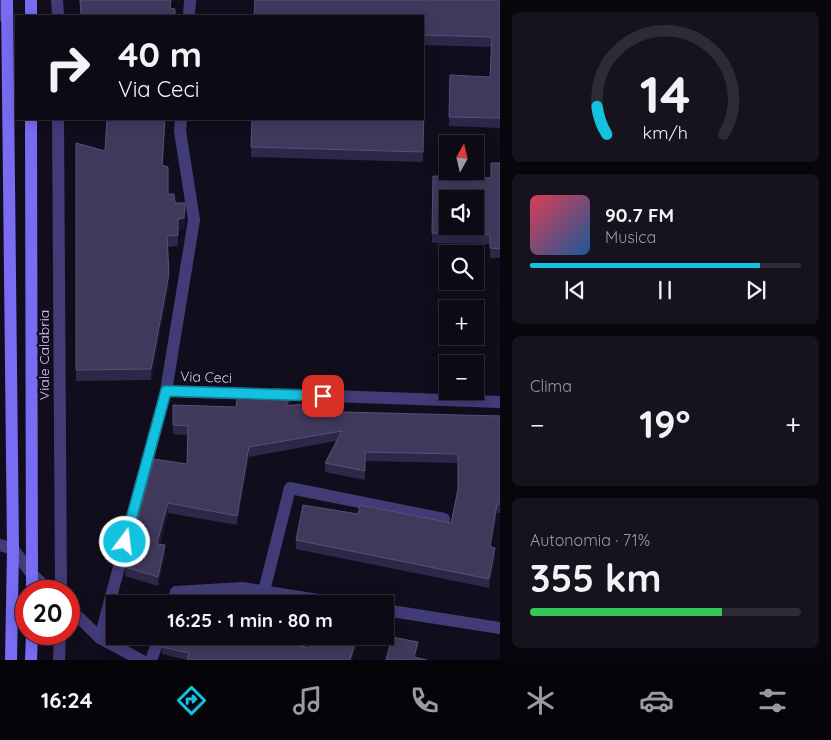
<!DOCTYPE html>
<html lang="it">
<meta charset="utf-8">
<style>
:root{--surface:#0d0a15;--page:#16131e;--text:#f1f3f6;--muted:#9a9aa0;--line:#2d2b34;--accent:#13c1e0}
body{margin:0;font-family:Quicksand,sans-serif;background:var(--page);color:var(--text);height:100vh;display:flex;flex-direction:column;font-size:19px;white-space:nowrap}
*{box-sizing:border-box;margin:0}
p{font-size:16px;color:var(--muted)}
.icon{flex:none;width:28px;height:28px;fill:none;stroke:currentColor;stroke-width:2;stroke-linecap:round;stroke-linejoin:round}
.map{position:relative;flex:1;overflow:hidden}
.drawer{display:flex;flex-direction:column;gap:12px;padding:12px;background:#07060c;width:331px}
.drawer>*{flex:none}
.banner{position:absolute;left:15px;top:15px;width:409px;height:105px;border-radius:0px;box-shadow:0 2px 12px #0003,0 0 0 1px var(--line);background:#0d0a15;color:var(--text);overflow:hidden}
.needle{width:32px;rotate:8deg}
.tools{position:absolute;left:439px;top:135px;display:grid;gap:10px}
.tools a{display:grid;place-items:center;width:45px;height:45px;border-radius:0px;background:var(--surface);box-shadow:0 2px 12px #0003,0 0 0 1px var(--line);font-size:25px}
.speed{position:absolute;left:15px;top:580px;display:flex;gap:10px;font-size:25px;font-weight:700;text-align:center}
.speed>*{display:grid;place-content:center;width:65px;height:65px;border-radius:50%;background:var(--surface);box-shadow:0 2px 12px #0003,0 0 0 1px var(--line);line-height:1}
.speed .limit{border:8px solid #d22;background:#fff;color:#111}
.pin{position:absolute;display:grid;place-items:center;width:42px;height:42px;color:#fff;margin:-21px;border-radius:10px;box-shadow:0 2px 8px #0006}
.me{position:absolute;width:55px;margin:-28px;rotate:15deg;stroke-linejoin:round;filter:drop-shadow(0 0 4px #0008)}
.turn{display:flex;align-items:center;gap:18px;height:105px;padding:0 20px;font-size:22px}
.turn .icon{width:65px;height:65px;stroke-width:2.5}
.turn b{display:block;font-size:35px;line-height:42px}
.big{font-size:38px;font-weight:800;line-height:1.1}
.drawer .tile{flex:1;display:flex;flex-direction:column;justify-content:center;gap:8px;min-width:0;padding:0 18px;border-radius:8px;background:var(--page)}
.drawer .dial{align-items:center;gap:0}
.dial svg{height:130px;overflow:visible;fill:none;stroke:var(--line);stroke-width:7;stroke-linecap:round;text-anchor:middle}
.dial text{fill:var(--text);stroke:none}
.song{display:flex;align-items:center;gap:15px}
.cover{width:60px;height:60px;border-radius:8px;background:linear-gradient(135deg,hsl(350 70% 55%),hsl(210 70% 35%))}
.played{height:5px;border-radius:2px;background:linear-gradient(90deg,var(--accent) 85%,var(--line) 85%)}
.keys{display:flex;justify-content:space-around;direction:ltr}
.heat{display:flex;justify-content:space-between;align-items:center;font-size:28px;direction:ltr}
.charge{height:8px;border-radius:4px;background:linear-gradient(90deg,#34c759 71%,var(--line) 0)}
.trip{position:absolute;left:106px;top:595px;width:288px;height:50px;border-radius:0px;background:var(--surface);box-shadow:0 2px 12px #0003,0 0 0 1px var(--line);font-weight:800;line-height:50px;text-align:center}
.tab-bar{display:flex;height:80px;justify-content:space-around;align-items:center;background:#050408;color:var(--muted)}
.tab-bar .icon{width:35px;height:35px}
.tab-bar .active{color:var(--accent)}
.tab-bar b{font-size:22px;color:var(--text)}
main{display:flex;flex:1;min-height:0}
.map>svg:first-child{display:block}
</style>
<main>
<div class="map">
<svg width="500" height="660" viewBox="0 0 500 660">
<rect width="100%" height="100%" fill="#110d1c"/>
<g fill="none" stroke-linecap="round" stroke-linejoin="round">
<!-- service -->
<path stroke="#413c77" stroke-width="12" d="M189,16L190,0
M166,391L194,220L180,131L181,119
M275,394L500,402
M264,591L290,488L444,519
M100,638L166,391L255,394"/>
<!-- minor -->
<path stroke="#413c77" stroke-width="12" d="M57,0L58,16
M0,15L4,0
M58,119L61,591
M0,545L13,549L32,574L50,591
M172,604L176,592L242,588L344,604
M69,608L100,638L141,660
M385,610L500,628
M59,660L60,634
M151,660L160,636"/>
<!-- secondary -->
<path stroke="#776cf2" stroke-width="12" d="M7,0L13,549L11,660
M31,0V16
M31,119L32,591
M31,660L32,634"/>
</g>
<!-- wall -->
<path fill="#2f2749" d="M500,0V128L449,126V117L490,77L491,47L422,45V16Z
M424,102L423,162L251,157L252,119Z
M107,119H165L163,165L168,194L185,215L184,229L178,230V246L168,247L169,285L151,380L76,381V143L105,151Z
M500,163V258H490V244L432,243L433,176L491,178Z
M292,403L291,405L304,411L500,416V513H497L491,547L495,557L489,588L296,549V540L358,514L451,523L458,489V463L365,461V480L325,472V463L336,441L249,457L237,525L168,513L160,544L165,555L158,586L125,576V567L187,464V435L173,434V405L236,407Z
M358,636V639L352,660H187L162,654V647L271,639L309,648Z"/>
<!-- shaded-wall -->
<path fill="#1c152f" d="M185,203L184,229L178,231V219Z
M169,274V285L151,380V369Z
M292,394V403L286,415V406Z
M249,447V457L237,525V516Z
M168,503V513L157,553V544Z
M497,504V513L490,555V546Z
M165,545V555L158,586V577Z
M495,548V557L489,588V579Z
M357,636H358V639L352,660H350Z
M418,642V649L415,660L414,657Z"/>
<!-- building -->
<path fill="#41395c" stroke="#585075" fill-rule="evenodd" d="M80,0H171L170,8L175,9V16H81Z
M255,0H500V118L449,117L450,75L490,77L492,37L422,35V16H254Z
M422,102H424L423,152L251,147L252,119H422Z
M107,119H165L162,165L168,167V194H174L175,203H185L184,218L178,219V235L167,236L169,274L151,369L76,370V143L105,151Z
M491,163H500V249L490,248V235L432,233L433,176L491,178ZM448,199H475V226H448Z
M238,392L292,394L286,406L303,404L304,411L500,416V504H497L490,546L495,548L489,579L296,540L303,505L358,514L360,505L451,523L458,489V454L365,452V471L325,463L342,431L249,447L237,516L168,503L157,544L165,545L158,577L125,567L154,459L187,464L188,426L173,425V405L236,407Z
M180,597L201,603V604H175L178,602Z
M166,636H270V639L309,648L313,636H357L350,660H187L189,653L162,647Z
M392,637L418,642L414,657L427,660H386Z"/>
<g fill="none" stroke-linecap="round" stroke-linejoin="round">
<defs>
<path id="route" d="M125,542L166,391L323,396"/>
</defs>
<!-- route casing -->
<use href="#route" stroke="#0c7d92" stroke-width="12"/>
<!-- route -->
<use href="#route" stroke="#13c1e0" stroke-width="9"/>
</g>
<g text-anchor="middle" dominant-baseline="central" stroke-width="5" stroke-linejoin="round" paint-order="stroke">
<!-- street labels -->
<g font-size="14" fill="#d4cdfb" stroke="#110d1c">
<text transform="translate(44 355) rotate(-90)">Viale Calabria</text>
<text transform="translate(206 377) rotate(2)">Via Ceci</text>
</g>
</g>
</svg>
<div class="tools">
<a><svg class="needle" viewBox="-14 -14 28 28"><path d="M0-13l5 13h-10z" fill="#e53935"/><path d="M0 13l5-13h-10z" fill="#9a9aa0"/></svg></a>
<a><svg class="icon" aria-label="sound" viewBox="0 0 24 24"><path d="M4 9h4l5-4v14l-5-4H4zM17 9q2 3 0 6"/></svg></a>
<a><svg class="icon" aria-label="search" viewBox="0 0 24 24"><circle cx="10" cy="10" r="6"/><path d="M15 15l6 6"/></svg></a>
<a>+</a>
<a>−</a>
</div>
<div class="speed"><div class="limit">20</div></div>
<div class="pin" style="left:323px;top:396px;background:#d93025"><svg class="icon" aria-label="arrive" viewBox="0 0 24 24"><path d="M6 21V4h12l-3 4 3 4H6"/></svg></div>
<svg class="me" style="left:125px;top:542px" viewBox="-20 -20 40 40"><circle r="17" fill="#13c1e0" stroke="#fff" stroke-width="3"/><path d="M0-11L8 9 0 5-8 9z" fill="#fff"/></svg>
<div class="trip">16:25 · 1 min · 80 m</div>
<div class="banner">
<div class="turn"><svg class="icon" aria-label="right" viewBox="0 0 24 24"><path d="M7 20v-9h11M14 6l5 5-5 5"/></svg><div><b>40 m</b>Via Ceci</div></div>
</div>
</div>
<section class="drawer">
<div class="tile dial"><svg viewBox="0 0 100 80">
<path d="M14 69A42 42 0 1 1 86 69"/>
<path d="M14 69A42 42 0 0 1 8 52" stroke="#13c1e0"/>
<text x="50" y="56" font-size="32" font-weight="700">14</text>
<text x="50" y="72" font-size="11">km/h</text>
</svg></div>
<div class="tile">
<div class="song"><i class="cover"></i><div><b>90.7 FM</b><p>Musica</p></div></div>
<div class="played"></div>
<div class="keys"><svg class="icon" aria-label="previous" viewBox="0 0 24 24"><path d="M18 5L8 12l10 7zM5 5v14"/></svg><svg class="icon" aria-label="pause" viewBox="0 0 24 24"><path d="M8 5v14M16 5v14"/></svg><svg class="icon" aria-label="next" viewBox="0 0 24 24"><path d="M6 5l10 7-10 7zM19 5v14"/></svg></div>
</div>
<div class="tile"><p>Clima</p>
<div class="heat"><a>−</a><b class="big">19°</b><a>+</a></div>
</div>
<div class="tile"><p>Autonomia · 71%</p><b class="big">355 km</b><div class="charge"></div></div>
</section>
</main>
<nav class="tab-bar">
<b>16:24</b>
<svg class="icon active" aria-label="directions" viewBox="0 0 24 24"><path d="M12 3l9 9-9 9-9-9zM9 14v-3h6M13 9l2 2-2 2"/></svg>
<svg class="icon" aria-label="music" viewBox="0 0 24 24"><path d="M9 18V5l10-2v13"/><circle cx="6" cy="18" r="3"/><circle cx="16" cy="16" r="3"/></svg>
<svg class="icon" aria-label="phone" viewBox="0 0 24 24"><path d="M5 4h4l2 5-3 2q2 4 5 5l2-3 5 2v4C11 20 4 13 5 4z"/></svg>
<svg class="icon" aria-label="climate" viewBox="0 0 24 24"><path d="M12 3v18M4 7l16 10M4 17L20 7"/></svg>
<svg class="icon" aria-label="car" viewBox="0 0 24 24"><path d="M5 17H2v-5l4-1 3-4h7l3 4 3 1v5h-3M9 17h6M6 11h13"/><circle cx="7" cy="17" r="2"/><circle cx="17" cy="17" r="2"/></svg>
<svg class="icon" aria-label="filters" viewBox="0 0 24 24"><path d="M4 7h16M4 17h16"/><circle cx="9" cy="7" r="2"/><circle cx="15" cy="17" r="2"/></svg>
</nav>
